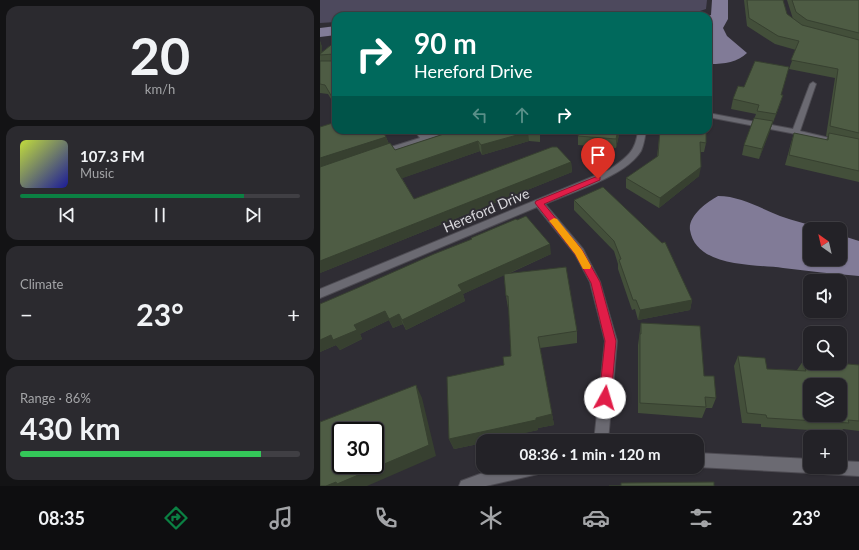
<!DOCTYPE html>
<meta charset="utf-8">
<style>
:root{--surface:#232227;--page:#2b2a2f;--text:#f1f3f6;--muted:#a3a4a7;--line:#403f44;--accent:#0b8043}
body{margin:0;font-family:Lato,sans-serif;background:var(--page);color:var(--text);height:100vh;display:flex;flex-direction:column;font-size:15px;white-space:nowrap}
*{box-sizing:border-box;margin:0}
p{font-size:13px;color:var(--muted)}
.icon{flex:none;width:22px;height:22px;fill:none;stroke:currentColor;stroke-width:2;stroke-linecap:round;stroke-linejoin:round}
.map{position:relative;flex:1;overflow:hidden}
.panel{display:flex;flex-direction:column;gap:6px;padding:6px;background:#131315;width:320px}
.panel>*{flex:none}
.top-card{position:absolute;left:12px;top:12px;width:380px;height:122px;border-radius:12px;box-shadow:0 1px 3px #0004,0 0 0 1px var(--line);background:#00695c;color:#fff;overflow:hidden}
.needle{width:26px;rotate:326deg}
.controls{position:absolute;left:483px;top:222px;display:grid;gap:8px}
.controls a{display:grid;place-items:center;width:44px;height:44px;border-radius:8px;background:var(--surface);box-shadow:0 1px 3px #0004,0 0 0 1px var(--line);font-size:20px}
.speed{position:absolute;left:12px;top:422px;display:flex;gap:8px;font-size:20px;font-weight:700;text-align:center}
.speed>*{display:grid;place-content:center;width:52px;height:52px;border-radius:50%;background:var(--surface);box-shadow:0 1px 3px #0004,0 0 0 1px var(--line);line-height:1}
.speed .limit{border:2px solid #111;border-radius:6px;background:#fff;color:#111}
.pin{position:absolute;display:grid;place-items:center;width:34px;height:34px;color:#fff;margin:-41px -17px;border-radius:50% 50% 50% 0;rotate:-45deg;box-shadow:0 0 4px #0007}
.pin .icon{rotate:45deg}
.me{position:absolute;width:44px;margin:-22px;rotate:6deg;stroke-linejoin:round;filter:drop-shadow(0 0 3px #0008)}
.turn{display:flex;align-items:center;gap:14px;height:84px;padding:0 16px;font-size:18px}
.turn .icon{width:52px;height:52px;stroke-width:2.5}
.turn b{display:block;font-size:28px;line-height:34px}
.lanes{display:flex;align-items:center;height:38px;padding:0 16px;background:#0003;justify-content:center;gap:20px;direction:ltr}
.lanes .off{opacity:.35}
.big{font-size:30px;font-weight:700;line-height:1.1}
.panel .card{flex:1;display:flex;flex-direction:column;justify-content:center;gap:6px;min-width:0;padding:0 14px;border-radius:12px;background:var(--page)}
.panel .dial{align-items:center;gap:0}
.dial b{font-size:52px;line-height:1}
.song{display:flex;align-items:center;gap:12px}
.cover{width:48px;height:48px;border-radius:6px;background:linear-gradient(135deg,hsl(70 70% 55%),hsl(240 70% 35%))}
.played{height:4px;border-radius:2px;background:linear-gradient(90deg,var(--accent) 80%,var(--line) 80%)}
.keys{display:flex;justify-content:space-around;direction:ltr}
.heat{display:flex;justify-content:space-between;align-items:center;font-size:22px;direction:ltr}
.charge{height:6px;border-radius:3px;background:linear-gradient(90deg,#34c759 86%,var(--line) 0)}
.trip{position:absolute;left:156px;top:434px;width:228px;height:40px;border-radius:12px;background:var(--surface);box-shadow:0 1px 3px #0004,0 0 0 1px var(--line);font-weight:700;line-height:40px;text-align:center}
.dock{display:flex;height:64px;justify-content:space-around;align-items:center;background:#0e0e10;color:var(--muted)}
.dock .icon{width:28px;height:28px}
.dock .on{color:var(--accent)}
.dock b{font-size:18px;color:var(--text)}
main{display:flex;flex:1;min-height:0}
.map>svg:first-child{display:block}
</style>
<main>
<section class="panel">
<div class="card dial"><b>20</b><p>km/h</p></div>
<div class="card">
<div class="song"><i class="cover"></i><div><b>107.3 FM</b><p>Music</p></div></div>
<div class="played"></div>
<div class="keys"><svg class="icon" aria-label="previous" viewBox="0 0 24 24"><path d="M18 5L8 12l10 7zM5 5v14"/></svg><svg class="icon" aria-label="pause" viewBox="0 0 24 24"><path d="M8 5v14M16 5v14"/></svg><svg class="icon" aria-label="next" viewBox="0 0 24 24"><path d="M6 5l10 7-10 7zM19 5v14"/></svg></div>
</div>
<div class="card"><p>Climate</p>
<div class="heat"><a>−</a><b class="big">23°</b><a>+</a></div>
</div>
<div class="card"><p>Range · 86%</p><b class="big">430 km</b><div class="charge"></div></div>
</section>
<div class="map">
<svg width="539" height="486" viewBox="0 0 539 486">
<rect width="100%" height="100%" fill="#2f2d34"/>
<!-- green -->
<path fill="#4d495d" d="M0,0H387L386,9L365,16H16V22L0,23Z"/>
<!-- water -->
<path fill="#817b97" d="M392,0H408V19L403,28L407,36L427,53C418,62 404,64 391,64L388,61V16L391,15Z
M16,26V35L0,37V28Z
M398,196C420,196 440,208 460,216C474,221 488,224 502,229H490V259H520V235L539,241V276C514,274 489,271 463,268C435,264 376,268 370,230C368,216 387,202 398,196Z"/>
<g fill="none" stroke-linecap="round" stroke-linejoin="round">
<defs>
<path id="street" d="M493,82L496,84L480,131L539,145V149L476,134L388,117V113L473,129L490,84Z
M94,130H102L107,135L124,130H136L64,155H61L57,153L58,151L100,138Z
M318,130H326C325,137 324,144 321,151C306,176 252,192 225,204L263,249L280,282L297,341L288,441H274L285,341L270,282L255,254L217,207L0,298V289L289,170C306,158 316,152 318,130Z
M377,453L490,459V467H520V461L539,462V476L503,474L498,472L496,468L495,471L490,473L377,467Z
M184,467H225L223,472L218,474L166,486H139L141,481L171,470Z"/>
</defs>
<!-- street casing -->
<use href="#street" stroke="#4d4b52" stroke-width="2"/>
<!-- street -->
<use href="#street" fill="#6b6a72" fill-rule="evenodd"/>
</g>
<!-- wall -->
<path fill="#434f3a" d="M424,0H463L467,14L473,19L467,0H539V182L465,165L471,143L474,133L506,140L508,136H506L515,78L469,69L476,50L455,44L427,26Z
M0,41L2,47V52L16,41V107L8,94L0,93Z
M461,95H463L460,104L439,159L422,155L424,145L436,114L411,109L413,99Z
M136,130H218L220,133V142L209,141L162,155L160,151L82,178L94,199L251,162L252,172L0,273L66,137L69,144L75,150Z
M260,130H300L296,148L258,145V136Z
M340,130H386V143L384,152H380L379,176L339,208L306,188V178L337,157Z
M254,200L372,300L370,310L318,320L315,309L312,310L298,269V264L294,251L254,210Z
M151,238L231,254L188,274L257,331V343L220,348L234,425L218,428V430L163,441V443L134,449L129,439L191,356L189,308H188L186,296L184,275L143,294L145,301L86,330L83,324L73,328L69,320L40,334L42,339L20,350L16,345L0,352V304L152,240Z
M321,323L384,376L396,398L392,408H386L382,418L318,413V345Z
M418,356L447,369L477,370L483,361L539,365V431L523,429L521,432L441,427V424L422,423L414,366Z"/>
<!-- shaded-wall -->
<path fill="#374030" d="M0,41L2,47V55H0Z
M463,95L460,104L453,124L456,114Z
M453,121L450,131L439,159L442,149Z
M298,130H300L296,148V139Z
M208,132L209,141L162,155L161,145Z
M66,137L70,147L0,169V158Z
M158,141L160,151L80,179L76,169Z
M251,162L252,172L0,273V261Z
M381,167L379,176L339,208L340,198Z
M230,244L231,254L143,294L145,301L86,330L82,320L138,285Z
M372,300L370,310L318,320L320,310Z
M65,311L79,314L83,324L73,328L69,320L40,334L42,339L20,350L16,345L0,352V340Z
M96,385L102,398L116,456L47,486H6Z
M232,414L234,425L218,428V430L171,441H163V443L134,449L129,439Z"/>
<!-- building -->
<path fill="#4e5c44" stroke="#374030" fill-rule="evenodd" d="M427,0H463L467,14L482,25L539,40V133L510,126L518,69L471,60L479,41L458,36L429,18Z
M472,0H539V33L487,20L476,12Z
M16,41V104L5,85L0,84V61H13L14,54L0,55V54Z
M435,61L469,67L461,95H463L456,114L437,111L439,105L413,99L418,86L424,87Z
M434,118L453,121L442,149L424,145Z
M16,122V130H62L66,137L0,158V127Z
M136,130H217L220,133L208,132L161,145L158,141L76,169L94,199L232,147H237L251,162L0,261V167L70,143L75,150Z
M260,130H298L296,139L258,136Z
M340,130H386V143L380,142L381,167L340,198L306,178L338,156Z
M474,133L508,140L509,133L539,139V171L469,155Z
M283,187L342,243L345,242L372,300L320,310L316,300H313L299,260L301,259L294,241L254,200Z
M206,216L230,244L138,285L142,291L82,320L79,314L69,319L65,311L34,325L37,330L13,340L11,335L0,340V304L35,289L114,254L152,239L151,238L196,219L197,220Z
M246,267L257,331L218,337L232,414L216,418V420L129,439L127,377L184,365L183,357L191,356L188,296H186L184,274Z
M321,323L380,326L384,376H394L396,398L385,397L386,407L320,403V334H321Z
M418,356L445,358L447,369L486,371L483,361H490V363H517L539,365V421L528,420L529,423L447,418L446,415L427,413ZM490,385H520V415H490Z
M96,385L109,445L17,484L16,482L6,486H0V422ZM21,431H55V465H21Z
M394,482V486H289H301V483Z"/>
<!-- route -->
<path fill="#e11d48" stroke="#92132f" d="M278,176L280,177V180L224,204L262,250L280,282L296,341L291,398L289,402L285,404L281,402L279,398L285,341L271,283L255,254L215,203L216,201Z"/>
<!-- slow -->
<path fill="#f59e0b" d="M234,218L237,219L262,250L271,266L270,269H263L255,254L231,223L229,221Z"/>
<g text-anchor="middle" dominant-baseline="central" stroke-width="4" stroke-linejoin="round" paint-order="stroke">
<!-- street labels -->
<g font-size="14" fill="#d8d7dc" stroke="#2f2d34">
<text transform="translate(166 210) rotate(-23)">Hereford Drive</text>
</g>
</g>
</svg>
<div class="controls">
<a><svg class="needle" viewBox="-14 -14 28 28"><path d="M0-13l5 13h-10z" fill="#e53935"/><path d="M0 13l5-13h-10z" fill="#a3a4a7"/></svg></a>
<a><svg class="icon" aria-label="sound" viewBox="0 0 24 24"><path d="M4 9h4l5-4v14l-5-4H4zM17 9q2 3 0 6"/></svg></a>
<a><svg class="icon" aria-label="search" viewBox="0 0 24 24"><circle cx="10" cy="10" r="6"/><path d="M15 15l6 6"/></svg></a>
<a><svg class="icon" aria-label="layers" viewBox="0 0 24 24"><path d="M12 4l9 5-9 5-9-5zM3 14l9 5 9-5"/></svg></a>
<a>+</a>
</div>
<div class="speed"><div class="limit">30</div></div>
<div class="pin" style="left:278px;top:179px;background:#d93025"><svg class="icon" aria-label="arrive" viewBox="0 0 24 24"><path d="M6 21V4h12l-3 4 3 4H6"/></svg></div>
<svg class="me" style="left:285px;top:398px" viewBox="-20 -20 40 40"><circle r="19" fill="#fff"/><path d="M0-13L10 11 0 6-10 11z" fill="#e11d48"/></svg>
<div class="trip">08:36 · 1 min · 120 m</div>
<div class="top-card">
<div class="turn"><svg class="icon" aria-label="right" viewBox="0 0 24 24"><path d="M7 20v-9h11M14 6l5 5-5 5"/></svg><div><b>90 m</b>Hereford Drive</div></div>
<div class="lanes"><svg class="icon off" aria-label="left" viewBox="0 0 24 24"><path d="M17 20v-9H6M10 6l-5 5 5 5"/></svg><svg class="icon off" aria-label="ahead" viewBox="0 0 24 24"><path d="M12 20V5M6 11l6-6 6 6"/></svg><svg class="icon" aria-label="right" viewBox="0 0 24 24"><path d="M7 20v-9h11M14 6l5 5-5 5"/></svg></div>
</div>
</div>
</main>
<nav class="dock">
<b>08:35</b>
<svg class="icon on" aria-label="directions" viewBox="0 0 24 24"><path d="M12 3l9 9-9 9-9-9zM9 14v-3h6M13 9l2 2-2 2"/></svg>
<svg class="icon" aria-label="music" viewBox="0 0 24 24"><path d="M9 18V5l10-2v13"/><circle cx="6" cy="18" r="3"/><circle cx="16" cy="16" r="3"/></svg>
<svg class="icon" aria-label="phone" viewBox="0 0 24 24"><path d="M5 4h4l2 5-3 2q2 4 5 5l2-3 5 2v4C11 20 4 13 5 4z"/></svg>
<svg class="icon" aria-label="climate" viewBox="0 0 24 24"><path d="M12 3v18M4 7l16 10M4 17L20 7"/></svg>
<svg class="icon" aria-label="car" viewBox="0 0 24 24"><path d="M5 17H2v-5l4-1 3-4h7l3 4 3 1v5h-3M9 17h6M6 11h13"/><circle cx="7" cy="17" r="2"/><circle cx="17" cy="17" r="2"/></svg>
<svg class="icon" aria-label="filters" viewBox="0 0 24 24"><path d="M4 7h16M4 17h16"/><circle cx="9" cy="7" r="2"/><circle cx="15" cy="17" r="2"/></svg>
<b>23°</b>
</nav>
